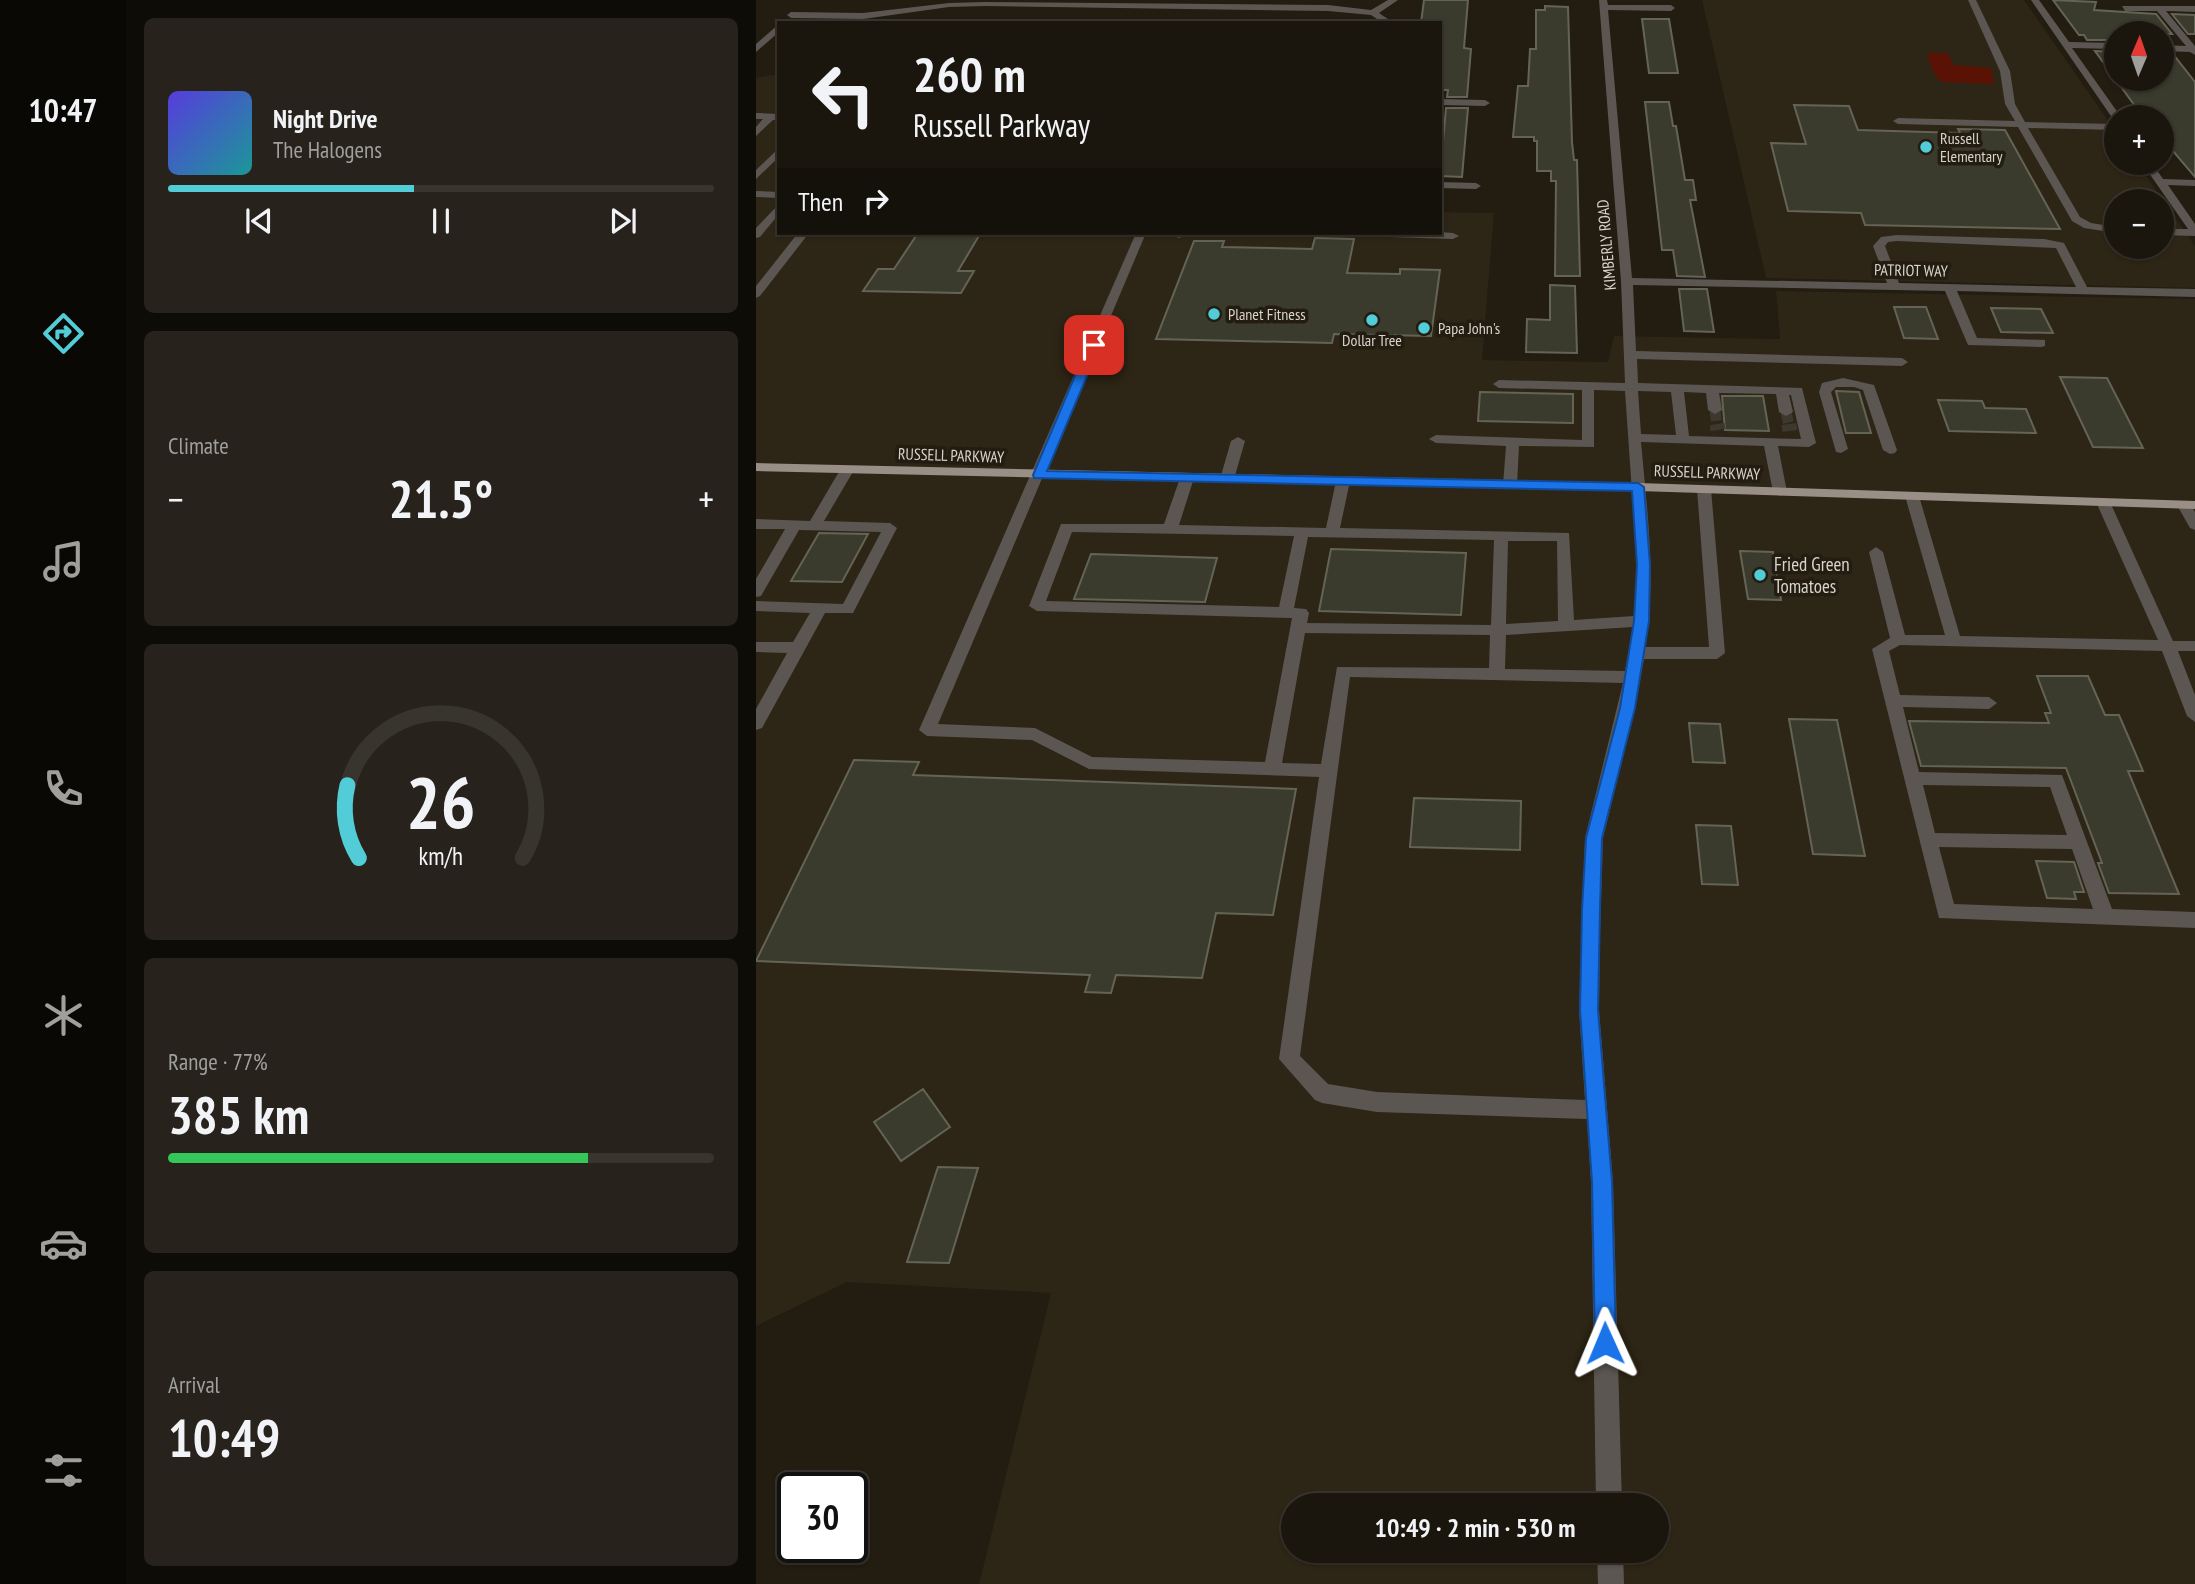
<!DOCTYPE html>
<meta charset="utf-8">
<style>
:root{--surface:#1a150d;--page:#27221b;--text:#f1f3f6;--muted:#9f9f9d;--line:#38342e;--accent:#52ccd6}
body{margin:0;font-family:"PT Sans Narrow",sans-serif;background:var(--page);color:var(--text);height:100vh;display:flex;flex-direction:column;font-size:26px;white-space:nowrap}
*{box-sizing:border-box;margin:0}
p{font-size:23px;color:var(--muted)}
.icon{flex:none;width:38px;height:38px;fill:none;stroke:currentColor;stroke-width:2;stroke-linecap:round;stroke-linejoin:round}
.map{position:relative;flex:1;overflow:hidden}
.panel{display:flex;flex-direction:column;gap:18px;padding:18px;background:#0e0c07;width:630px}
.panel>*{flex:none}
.top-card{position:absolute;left:21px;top:21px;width:665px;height:214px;border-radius:0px;box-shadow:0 2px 5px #0004,0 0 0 2px var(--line);background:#1a150d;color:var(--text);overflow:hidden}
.needle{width:46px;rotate:2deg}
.buttons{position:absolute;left:1348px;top:21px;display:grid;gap:14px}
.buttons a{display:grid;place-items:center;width:70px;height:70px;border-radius:50%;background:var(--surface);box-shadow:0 2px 5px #0004,0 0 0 2px var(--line);font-size:35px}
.speed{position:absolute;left:21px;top:1472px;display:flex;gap:14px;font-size:35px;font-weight:700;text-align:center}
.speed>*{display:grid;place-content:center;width:91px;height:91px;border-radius:50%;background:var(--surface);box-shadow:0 2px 5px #0004,0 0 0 2px var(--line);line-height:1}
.speed .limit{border:4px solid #111;border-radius:10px;background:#fff;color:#111}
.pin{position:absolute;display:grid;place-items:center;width:60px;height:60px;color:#fff;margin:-30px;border-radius:14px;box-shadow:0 4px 10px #0006}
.me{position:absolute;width:77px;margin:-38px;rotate:359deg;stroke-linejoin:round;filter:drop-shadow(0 0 5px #0008)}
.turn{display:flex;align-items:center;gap:24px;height:147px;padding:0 21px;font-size:32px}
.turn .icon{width:91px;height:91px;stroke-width:2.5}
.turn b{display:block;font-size:49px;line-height:60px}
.then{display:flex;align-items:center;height:66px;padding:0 21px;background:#0003;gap:14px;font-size:26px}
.big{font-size:52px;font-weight:600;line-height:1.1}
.panel .widget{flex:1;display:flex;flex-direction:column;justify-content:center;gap:10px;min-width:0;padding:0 24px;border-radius:10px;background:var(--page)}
.panel .dial{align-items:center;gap:0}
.dial svg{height:182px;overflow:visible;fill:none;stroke:var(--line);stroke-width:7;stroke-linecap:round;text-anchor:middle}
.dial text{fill:var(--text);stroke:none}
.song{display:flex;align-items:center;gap:21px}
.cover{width:84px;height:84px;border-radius:10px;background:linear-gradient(135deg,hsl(250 70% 55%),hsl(180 70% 35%))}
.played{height:7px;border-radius:4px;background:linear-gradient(90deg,var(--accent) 45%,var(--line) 45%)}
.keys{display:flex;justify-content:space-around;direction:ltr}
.heat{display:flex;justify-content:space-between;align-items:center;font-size:38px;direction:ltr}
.charge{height:10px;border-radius:5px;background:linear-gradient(90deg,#34c759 77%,var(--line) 0)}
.trip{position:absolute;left:525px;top:1493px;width:388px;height:70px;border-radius:35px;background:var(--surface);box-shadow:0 2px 5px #0004,0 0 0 2px var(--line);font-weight:600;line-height:70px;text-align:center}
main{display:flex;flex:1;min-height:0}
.tab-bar{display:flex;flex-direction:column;width:126px;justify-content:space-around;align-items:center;background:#0a0805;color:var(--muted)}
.tab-bar .icon{width:49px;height:49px}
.tab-bar .active{color:var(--accent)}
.tab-bar b{font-size:32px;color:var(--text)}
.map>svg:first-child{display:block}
</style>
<main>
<nav class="tab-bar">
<b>10:47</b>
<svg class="icon active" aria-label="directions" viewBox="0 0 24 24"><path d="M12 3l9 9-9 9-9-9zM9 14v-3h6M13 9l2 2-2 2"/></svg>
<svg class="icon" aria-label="music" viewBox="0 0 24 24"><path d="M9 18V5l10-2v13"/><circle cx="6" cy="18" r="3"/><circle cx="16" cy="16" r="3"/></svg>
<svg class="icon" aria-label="phone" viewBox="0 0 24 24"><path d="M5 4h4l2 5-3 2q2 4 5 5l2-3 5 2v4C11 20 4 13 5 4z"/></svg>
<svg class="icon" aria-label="climate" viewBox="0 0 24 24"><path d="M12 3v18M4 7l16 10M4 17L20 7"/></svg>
<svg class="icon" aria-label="car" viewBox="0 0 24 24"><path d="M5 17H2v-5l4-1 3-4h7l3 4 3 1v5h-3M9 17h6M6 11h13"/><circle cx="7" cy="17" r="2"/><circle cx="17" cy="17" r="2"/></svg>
<svg class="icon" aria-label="filters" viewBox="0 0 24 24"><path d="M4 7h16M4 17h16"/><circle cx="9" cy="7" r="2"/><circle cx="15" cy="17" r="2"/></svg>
</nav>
<section class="panel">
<div class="widget">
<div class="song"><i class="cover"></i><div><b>Night Drive</b><p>The Halogens</p></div></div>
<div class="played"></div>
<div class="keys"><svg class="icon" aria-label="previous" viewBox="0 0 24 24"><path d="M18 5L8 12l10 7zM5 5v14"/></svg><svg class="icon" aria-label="pause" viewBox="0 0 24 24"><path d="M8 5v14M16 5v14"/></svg><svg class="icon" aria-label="next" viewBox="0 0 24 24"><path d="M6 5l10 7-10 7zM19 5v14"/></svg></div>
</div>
<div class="widget"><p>Climate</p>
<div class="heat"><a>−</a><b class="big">21.5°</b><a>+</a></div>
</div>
<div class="widget dial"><svg viewBox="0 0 100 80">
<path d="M14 69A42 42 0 1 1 86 69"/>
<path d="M14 69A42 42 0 0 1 9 37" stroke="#52ccd6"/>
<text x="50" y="56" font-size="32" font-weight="700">26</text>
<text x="50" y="72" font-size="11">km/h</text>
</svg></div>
<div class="widget"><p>Range · 77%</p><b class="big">385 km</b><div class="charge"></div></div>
<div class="widget"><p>Arrival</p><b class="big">10:49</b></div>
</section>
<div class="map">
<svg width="1439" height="1584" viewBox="0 0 1439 1584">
<rect width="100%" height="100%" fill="#221c11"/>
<!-- built -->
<path fill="#2d2515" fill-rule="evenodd" d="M946,0H1268L1360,132V163H1381L1439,246V288L1010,278ZM1360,201H1405V247H1360Z
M23,74V233H684V212L738,213L726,360L852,362L858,336L1024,339L1020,291L1439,299V1584H223L295,1293L91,1282L0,1326V78ZM537,1505H901V1550H537Z"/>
<!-- green -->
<path fill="#591203" d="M1171,53H1192L1197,65L1235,68L1238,84L1185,82L1176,70Z"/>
<!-- building -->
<path fill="#3a3a2d" stroke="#646456" stroke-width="2" d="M668,0H712L708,48L715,49L711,97H691L692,90H684V23H665Z
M1297,0L1340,2L1338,10L1400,14L1416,34L1360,33V40H1331L1328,35H1323Z
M789,6L812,7L816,142L818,160H821L824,276H799L800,181H795V171H781V141H778V137H757L762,86H772L774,49H780V10H789Z
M1416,14L1439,15V34H1432Z
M886,19H913L922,73H893Z
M1339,51L1360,52V79H1405V54H1417L1439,82V177L1405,137V117H1387Z
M889,102H913L917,126H920L929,180H937L940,200H934L949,277L921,276L917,250H906Z
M1038,105L1093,106L1102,130L1204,133L1202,129L1249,130L1304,229L1109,225L1105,213L1032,211L1015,143L1050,144Z
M690,108H712L706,177L684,176Z
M162,233L224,234L202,271H218L205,293L107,291L122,269H138Z
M559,238L598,239L591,273L644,274V269L684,270L675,336L578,334L576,343L400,339L438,241H468L466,247L556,249Z
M794,285L819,286L821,353L770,352L771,319L794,320Z
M923,289H951L958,332L928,331Z
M1138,307H1170L1182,339L1148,338Z
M1235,308L1285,309L1297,333L1245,332Z
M1304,377L1351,378L1387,448L1337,447Z
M1080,391L1103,392L1115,433H1090Z
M724,392L817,394V423L722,421Z
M966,396H1007L1013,431L969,430Z
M1182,400L1226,401L1229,408L1270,409L1280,433L1193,431Z
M63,533L112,534L86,582L35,581Z
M575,549L710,553L705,615L563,611Z
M984,551L1017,552L1025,600L992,599Z
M335,554L461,558L449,602L318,599Z
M1281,676H1332L1349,715H1363L1387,771H1372L1423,894L1353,893L1342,863H1346L1310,768L1165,766L1153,721L1293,723L1289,713H1295Z
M1033,719L1081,720L1109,856L1057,854Z
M933,723L964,724L969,763L937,762Z
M98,760L163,762L157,775L540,789L517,915L460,913L446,978L360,975L355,993L329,992L334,975L0,961Z
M658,798L765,801L764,850L654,847Z
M940,825L975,826L982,885L946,884Z
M1280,861L1318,862L1328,892H1318L1320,899L1291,898Z
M167,1089L194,1127L145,1161L118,1122Z
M182,1167L222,1168L193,1263L151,1262Z"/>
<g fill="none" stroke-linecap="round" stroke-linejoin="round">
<!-- minor-tunnel-far1 -->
<path stroke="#3d382d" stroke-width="11" stroke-dasharray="11 6" stroke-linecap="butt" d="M959,410L961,426
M1030,412L1033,426"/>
<!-- minor-tunnel -->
<path stroke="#3d382d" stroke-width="15" stroke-dasharray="15 7" stroke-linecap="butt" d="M961,424L962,430
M1033,424L1034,431"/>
<!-- minor -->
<path fill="#5b5652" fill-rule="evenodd" d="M632,0H642L623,13L638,23H627L615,15L572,11L229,6L193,7L107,19L35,18L31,15L35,12L107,13L193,3L229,2L572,5L615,10Z
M843,0H851L852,5H915L919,8L915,11L852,10L876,278L1131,283L1117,246L1125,237L1141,235L1288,239L1308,243L1331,287L1439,289V297L1201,291L1221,338L1289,340V346L1285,347L1212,345L1189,291L877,285L880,351L1146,358L1152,362L1146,366L881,359L882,383L1046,388L1060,443L1053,447L1022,446L1031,492L1024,496L1017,492L1008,446L885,442C891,511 901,579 889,647H953L941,489L948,485L955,489L969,653L961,659H888L879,708L847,838L844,932L843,1010L857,1182L866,1505H840L835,1182L831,1119L621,1112L566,1103L559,1100L523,1059L563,777L333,769L276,740L171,736L163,730L380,233H390L182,724L279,728L336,757L509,762L536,618L281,611L273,606L305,524H408L424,478L431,474L438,478L423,525L570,528L580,481L587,477L594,481L584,528L813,533L818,620L878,616L881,565L869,391L838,390V447L763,446L761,485L754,489L747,485L750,446L680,443L673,439L680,435L826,440V390L743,388L737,384L743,380L869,383L865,281ZM1141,241L1300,248L1320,287L1143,283L1129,246L1132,242ZM882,391L915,392L920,435L885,434ZM928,392L950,393L952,410L959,414L966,410L963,393L1020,394L1023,412L1030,416L1037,412L1033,395H1035L1045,439L933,436ZM316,532L538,536L523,607L290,601ZM552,537L738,540L735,625L551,623L553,613L550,609L538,608ZM752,541H801L802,621L750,624ZM877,627L869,671L749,669L750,635ZM549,633L734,635L733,668L581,667L565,764L526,763ZM594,677L867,683L829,838L823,1010L829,1100L621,1092L572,1084L544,1056Z
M1212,0H1220L1254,71L1259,104L1269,122L1360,124V130L1272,128L1324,217L1335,223L1360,227V233L1328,228L1316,221L1262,127L1142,124L1137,121L1142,118L1259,121L1249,104L1244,71Z
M1275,0H1283L1313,42L1360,43V49L1316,48L1365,117L1357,119Z
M1366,6H1439V12L1410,11L1439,46V55L1434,52L1405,51V45L1430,46L1401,11H1369Z
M23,24V32L0,52V44Z
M684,99L729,100L734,103L729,106L684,105Z
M0,113L23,114V120H17L0,136V127L7,119H0Z
M23,148V157L0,179V170Z
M1386,163H1396L1407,179L1439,180V186L1412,185L1439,224V236L1405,235V229H1432Z
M684,182L720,183L725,186L720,189L684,188Z
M0,191L23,192V198L0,197Z
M23,204V214L4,237L0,238V228Z
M684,232L697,233L703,236L697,239L599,236L594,233Z
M42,233H53L4,296L0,298V286Z
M426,233H443L422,238L420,236Z
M1087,378L1118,385L1141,450L1139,453L1134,454L1127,450L1107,390L1098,387H1080L1075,392L1092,449L1085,453L1080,452L1063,392L1066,383Z
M482,437L489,441L478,479L471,483L466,482L464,479L475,441Z
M91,466L98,470L68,521L134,523L141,528L97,613H69L6,728L0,730V709L31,653L0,652V642H37L54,613L0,611V601L87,604L125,532L43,530L5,596L0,597V579L29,529H0V519L54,521L84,470Z
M1156,492L1163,496L1204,636L1402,640L1340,502L1347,498L1354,502L1417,641H1439V651H1422L1439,695V722L1431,716L1406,651L1144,645L1133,651L1144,695L1233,697L1241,703L1233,709L1147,707L1163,772L1306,775L1356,909L1439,912V928L1183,918L1116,649L1134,638L1113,552L1120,547L1127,552L1149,635H1189L1149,496ZM1167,785L1294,787L1311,835L1179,833ZM1183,847L1316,849L1337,909L1198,904Z
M1428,501L1433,502L1439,512V530L1434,528L1421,505Z
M841,1550H867L868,1584H842Z"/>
<!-- major -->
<path fill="#9a8f87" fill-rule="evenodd" d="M0,463L882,483L1439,501V509L882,491L0,471Z"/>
</g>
<!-- route -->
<path fill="#1a73e8" stroke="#114b97" stroke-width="2" d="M338,342L344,345L291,471L882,483L888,487L894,565L893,621L879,708L846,838L844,909L842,1010L856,1182L860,1343L857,1351L849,1354L842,1351L839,1343L836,1182L824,1010L826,909L830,838L864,708L878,621L881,565L876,491L278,478L277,475L332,345Z"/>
<!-- markers -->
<g fill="#52ccd6" stroke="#221c11" stroke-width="2.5">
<circle cx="1170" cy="147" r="7"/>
<circle cx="458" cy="314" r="7"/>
<circle cx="616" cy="320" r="7"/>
<circle cx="668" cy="328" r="7"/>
<circle cx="1004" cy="575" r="7"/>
</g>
<g text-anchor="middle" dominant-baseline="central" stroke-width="7" stroke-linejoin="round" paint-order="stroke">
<!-- far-poi labels -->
<g font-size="16" fill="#d8d4cc" stroke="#221c11" text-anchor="start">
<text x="1184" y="138">Russell<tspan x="1184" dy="18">Elementary</tspan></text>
<text x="472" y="314">Planet Fitness</text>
<text x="682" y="328">Papa John's</text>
<text x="616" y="340" text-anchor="middle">Dollar Tree</text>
</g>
<!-- far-street labels -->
<g font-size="16" fill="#d8d4cc" stroke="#221c11">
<text transform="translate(850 245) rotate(-95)">KIMBERLY ROAD</text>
<text transform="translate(1155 270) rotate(1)">PATRIOT WAY</text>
<text transform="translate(195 455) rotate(2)">RUSSELL PARKWAY</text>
<text transform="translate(951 472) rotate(2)">RUSSELL PARKWAY</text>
</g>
<!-- poi labels -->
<g font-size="19" fill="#d8d4cc" stroke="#221c11" text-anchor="start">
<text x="1018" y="564">Fried Green<tspan x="1018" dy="22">Tomatoes</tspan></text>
</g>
</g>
</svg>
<div class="buttons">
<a><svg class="needle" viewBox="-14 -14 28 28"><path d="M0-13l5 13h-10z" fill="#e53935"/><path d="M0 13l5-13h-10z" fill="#9f9f9d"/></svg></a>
<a>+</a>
<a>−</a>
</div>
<div class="speed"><div class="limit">30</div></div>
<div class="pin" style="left:338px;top:345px;background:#d93025"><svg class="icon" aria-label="arrive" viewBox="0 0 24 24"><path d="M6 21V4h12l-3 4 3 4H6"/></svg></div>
<svg class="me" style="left:849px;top:1343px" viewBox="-20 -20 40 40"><path d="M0-17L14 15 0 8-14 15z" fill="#1a73e8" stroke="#fff" stroke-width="4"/></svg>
<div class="trip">10:49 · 2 min · 530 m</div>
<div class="top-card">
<div class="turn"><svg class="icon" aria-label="left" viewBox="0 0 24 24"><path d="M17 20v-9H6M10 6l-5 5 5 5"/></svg><div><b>260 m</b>Russell Parkway</div></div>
<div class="then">Then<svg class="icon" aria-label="right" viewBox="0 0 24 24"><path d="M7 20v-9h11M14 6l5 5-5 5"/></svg></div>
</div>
</div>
</main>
